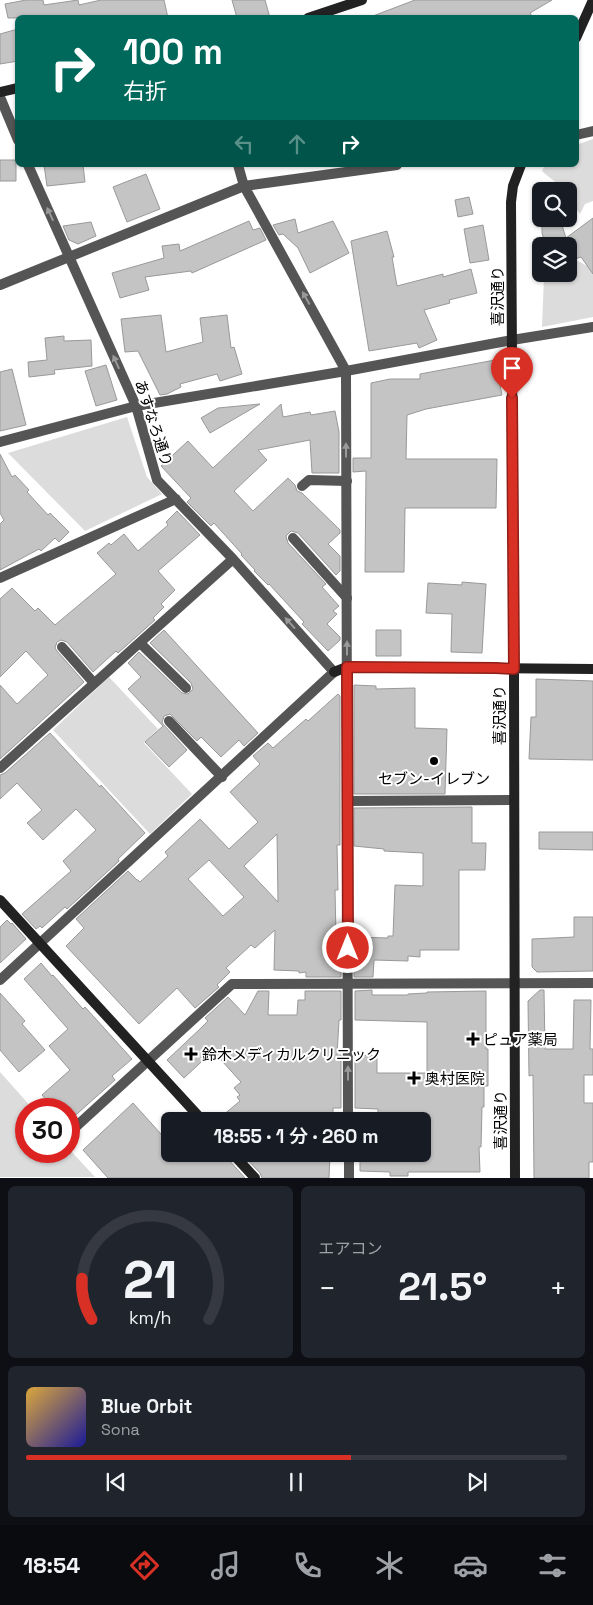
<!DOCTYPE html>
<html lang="ja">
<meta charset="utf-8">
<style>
:root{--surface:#171b24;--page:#20242c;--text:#f1f3f6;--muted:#9ea1a6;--line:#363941;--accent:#d93025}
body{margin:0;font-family:"Space Grotesk","Noto Sans JP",sans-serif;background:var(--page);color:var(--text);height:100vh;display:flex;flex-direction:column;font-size:19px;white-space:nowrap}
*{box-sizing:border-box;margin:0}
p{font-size:16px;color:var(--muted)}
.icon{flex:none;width:28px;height:28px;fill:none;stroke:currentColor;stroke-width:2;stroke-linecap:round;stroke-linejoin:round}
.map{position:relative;height:1178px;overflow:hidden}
.drawer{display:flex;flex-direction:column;gap:8px;padding:8px;background:#0d0f14;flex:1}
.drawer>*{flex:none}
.banner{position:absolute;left:15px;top:15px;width:564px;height:152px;border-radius:8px;box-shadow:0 1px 4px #0004;background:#00695c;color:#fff;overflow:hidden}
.tools{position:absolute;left:532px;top:182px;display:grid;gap:10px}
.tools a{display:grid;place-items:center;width:45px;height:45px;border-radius:8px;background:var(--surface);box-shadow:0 1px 4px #0004;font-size:25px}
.speed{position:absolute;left:15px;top:1098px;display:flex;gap:10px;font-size:25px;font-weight:700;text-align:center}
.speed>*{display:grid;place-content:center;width:65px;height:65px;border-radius:50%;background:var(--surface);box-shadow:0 1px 4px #0004;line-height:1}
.speed .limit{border:8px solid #d22;background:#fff;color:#111}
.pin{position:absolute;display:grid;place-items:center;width:42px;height:42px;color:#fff;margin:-51px -21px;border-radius:50% 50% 50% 0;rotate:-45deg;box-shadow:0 0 5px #0007}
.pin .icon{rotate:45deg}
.me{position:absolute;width:55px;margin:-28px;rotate:0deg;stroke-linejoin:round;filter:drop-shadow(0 0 4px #0008)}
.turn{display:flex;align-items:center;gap:18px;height:105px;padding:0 25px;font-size:22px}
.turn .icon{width:65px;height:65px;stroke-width:2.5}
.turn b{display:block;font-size:35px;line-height:42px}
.lanes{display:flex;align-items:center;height:48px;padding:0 25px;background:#0003;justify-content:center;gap:25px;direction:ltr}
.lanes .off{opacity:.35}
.big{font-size:38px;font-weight:600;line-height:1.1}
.drawer .card{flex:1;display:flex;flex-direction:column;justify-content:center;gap:8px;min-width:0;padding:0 18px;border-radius:8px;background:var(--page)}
.drawer .dial{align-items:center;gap:0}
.dial svg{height:130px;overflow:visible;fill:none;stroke:var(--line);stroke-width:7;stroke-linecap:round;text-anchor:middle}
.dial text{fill:var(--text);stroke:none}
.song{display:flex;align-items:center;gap:15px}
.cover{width:60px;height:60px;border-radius:8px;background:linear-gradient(135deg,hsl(40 70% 55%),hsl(240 70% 35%))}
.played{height:5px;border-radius:2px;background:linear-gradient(90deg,var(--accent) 60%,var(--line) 60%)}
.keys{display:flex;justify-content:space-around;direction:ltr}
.heat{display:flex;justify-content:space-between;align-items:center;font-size:28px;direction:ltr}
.drawer .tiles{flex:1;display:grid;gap:8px;grid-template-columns:1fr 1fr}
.card:last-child{grid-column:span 2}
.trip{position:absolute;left:161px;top:1112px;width:270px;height:50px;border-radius:8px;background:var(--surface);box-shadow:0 1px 4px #0004;font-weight:600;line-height:50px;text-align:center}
.dock{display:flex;height:80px;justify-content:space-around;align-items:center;background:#090b0e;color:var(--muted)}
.dock .icon{width:35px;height:35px}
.dock .on{color:var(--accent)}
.dock b{font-size:22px;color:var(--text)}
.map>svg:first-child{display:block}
</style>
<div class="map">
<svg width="593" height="1178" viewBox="0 0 593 1178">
<rect width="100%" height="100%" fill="#fff"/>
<!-- green -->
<path fill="#dcdcdc" d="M593,139V201L585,204L580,214L569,200V191H563C557,181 550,179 542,171L545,165H576V145Z
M576,260L589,267L593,265V317L542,327L544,276L548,274H569V263Z
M127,417L147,477L162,494L85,531L8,453Z
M109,677L158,729L144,743L192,794L150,834L53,730Z
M0,1072L33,1109H26V1151H69V1149L95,1177H0Z"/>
<!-- building -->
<path fill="#c4c4c4" stroke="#999" fill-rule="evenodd" d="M26,0H43L44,5L78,0L79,5L101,0H164L168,18H8L5,4Z
M232,0H265L270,18H237Z
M415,0H552L530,13L533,18H373V16Z
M18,29V61L0,64V34Z
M0,160H16V181H0Z
M44,165H83L85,182L47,186Z
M146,174L160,209L127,222L113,187Z
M469,197L473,214L458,217L455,200Z
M593,218V274L581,257L569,261V246H546L542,233V223L555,219H560L566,238Z
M295,219L298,233L333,221L349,253L310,273L298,248L283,234L279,235L273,225Z
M249,221L253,230L260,228L266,240L192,273L191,271L145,277L149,290L120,298L112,273L164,258L162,246L179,244L180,251Z
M91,222L96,236L78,244L69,240L63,226Z
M483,225L489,260L470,263L464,229Z
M387,231L394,257H392L397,286L443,274V277L471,269L477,293L449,300L450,303L424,310L437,340L419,348L417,343L369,351L351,241Z
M161,315L166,352L203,342L200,318L227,315L231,348L234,347L242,374L220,381L217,374L180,384L181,387L167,394L160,395L138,351L125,352L121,319Z
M64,336V341L91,340L92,366L54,370L55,374L29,377L28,362L47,360L45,338Z
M495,360L502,395L426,409L407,415L406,459H497L496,508H405L404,572H365L366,471L353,472V458H371V383L390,379H420V374Z
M106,365L117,400L96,406L85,371Z
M12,369L26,425L0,431V372Z
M260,404L210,433L201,418L218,408Z
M281,404L283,417L310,412L311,415L335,411L339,432V473H312L310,440L258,450L267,460L234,491L253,511L288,478L295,485L297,491L302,493L340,530V533L328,544L340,556V571L336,575L298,533L291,531L286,536L288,543L326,584L322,587L339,606L333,611L337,614L327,624L340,637V640L328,651L302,624L304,622L269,584L268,585L254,571L255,570L241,555L242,554L214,523L211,526L187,502L191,498L161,466L188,441L213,468Z
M0,454L12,477L15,475L29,490L27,492L48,515L50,513L69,532L59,542L55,538L41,551L39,549L0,570V524L4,520L0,513Z
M177,511L200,535L158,571L175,590L161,604L164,607L153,618L155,620L118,653L116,651L93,672L67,642L61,640L57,642L55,648L57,651L84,682L0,759V685L17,704L48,675L26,651L0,677V599L12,588L35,611L38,608L55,625L116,574L97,553L109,543L111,545L124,534L138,551L168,525L166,522Z
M462,582L486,584L482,653L451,652L452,614L426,613L428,583L462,585Z
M164,630L258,733L244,746L239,740L221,757L201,737L197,741L170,714L164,716L162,723L187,750L169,767L145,742L163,726L128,689L141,677L128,663L139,652L182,693L188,694L193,689L191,683L150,643Z
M376,630H401V656H376Z
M536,679L593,681V760L529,759L531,717H536Z
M354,685L376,686V689L415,688V728L447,729L445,794H354Z
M338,694L340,696V845H337L338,890H335L336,937H341V977H306V972L299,973V971L274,970L275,930L255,948L251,945L226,968L230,972L217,985L219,987L195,1008L177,988L139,1024L66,946L84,928L76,919L128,871L137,880H138L140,882L168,856L165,852L200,819L229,849L258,822L230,792L260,764L253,756L268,743L273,748L306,719L308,721ZM277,834L278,902L244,866ZM209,860L244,897L223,916L188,879Z
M50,733L100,787L101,785L145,833L118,859L119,861L67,909L65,907L42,928L40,926L36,929L22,914L71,871L63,861L96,830L76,809L43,840L27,823L42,810L17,783L0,799V775L5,773Z
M472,807V843H486L485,870H459V950H420V957L408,956V961L374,960L373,977H354V937L388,938V936H393L395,885L423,886V853L384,851V849L354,846V808Z
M539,832H593V850L539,849Z
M574,917H593V971L537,972L532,967V939L574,937Z
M7,920L11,924L12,923L26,939L0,963V927Z
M41,963L52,976L53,975L83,1009L85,1007L132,1059L112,1076L115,1080L69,1121V1109H54L42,1095L70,1070L49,1046L68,1029L24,979Z
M372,990V995H408V994L427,993V992L486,991V1049H488V1086H484V1107H482L481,1147H479L480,1172H408V1176H390V1172L360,1171V1154H422V1152H428L427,1121H378V1109L355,1108V1055L377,1056V1073H427V1022L355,1020V991Z
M540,990H544L545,1049H573L574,1000H591L590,1049H593V1075H584V1103H593V1162H589V1178H534L533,1075L529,1076L528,1001Z
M258,991H269L268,1015H297L298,1000H305V991H341V1020H339L337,1055H341V1108H333V1121H216L240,1101L237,1097L240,1095L234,1088L241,1082L213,1051L184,1078L167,1060L201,1028L208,1021L205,1018L228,997L245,1015Z
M0,993L25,1021L22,1024L45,1050L19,1072L0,1050Z
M133,1103L170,1144V1154H226L228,1159L245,1178H108L83,1150Z
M242,1154H330L329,1178H262L260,1173Z"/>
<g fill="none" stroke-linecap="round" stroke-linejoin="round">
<!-- lane -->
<path stroke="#555" stroke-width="10" d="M302,486L309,480L347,481
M293,538L347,598
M140,643L186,688
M62,647L94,683
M169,721L222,777"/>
<!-- street -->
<path stroke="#555" stroke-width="10" d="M0,97L18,140
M576,135L593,131
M238,165L244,186L346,371L348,1121
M0,285L244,186L397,165
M0,442L136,406L346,371L512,340L593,327
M0,578L176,499
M0,768L233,559
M348,801L514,800
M0,980L334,672L233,559L157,480L136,406L28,165
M69,1133L232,984L593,983
M349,1154V1178"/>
<!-- secondary -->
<path stroke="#222" stroke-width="10" d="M308,18L362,0
M576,38L593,0
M0,92L18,88
M334,672L347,667L593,669
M0,900L203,1121
M233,1154L255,1178
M515,1178L514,669L511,202L513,186L521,165"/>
</g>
<!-- one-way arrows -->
<defs><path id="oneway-solid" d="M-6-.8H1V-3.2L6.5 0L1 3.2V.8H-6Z" transform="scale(1.25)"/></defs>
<g fill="#999">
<use href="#oneway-solid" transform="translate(50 214) rotate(-115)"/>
<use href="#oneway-solid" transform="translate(306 298) rotate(-119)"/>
<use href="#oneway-solid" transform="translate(116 362) rotate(-114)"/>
<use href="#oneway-solid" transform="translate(346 450) rotate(-90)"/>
<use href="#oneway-solid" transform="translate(290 623) rotate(-132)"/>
<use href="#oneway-solid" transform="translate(347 648) rotate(-90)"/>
<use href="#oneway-solid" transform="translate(348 1073) rotate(-90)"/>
</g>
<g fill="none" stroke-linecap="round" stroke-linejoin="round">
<defs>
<path id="route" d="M348,948L347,667L496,668L514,669L512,398"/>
</defs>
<!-- route casing -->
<use href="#route" stroke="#8d1f18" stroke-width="12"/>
<!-- route -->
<use href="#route" stroke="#d93025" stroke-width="9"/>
</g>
<!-- markers -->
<g fill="#000" stroke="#fff" stroke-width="2">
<circle cx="434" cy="761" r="5"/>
<path d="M470.5 1031.5h5v5h5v5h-5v5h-5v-5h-5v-5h5z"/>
<path d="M188.5 1046.5h5v5h5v5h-5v5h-5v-5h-5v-5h5z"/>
<path d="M411.5 1070.5h5v5h5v5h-5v5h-5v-5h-5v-5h5z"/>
</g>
<g text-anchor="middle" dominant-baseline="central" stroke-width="4" stroke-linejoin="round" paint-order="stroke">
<!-- street labels -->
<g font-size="15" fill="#000" stroke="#fff">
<text transform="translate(497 296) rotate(-90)">喜沢通り</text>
<text transform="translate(154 423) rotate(72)">あすなろ通り</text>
<text transform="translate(499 715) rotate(-90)">喜沢通り</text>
<text transform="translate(500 1120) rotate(-90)">喜沢通り</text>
</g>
<!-- poi labels -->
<g font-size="15" fill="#000" stroke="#fff" text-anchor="start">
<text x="434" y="778" text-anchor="middle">セブン-イレブン</text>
<text x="483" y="1039">ピュア薬局</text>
<text x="202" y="1054">鈴木メディカルクリニック</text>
<text x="425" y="1078">奥村医院</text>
</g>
</g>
</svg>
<div class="tools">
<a><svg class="icon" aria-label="search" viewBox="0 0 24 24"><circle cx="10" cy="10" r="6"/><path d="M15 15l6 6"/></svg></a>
<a><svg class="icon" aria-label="layers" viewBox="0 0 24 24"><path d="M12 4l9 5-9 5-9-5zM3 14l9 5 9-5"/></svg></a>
</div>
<div class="speed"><div class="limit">30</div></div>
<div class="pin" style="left:512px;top:398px;background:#d93025"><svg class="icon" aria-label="arrive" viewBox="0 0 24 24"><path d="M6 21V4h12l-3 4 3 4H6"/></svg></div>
<svg class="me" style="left:348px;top:948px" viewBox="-20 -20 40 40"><circle r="17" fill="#d93025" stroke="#fff" stroke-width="3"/><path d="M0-11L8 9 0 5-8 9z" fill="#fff"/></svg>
<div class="trip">18:55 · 1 分 · 260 m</div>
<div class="banner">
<div class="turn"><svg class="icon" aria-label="right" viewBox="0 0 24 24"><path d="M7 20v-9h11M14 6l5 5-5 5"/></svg><div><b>100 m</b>右折</div></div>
<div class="lanes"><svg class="icon off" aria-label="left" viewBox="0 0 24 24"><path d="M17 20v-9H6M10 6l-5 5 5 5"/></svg><svg class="icon off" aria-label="ahead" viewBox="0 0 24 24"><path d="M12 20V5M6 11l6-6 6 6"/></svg><svg class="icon" aria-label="right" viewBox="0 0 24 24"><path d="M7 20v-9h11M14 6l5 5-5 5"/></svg></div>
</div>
</div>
<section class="drawer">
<div class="tiles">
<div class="card dial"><svg viewBox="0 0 100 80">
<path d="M14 69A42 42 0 1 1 86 69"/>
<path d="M14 69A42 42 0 0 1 8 44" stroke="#d93025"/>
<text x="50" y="56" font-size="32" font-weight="700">21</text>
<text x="50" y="72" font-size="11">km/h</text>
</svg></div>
<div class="card"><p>エアコン</p>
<div class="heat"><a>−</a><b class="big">21.5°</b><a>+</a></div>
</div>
<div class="card">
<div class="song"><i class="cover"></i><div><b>Blue Orbit</b><p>Sona</p></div></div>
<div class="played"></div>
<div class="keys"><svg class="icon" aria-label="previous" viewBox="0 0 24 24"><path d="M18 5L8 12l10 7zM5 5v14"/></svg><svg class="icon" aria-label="pause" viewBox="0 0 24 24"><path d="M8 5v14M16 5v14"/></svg><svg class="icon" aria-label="next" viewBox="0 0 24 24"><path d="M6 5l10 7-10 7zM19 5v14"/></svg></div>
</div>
</div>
</section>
<nav class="dock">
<b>18:54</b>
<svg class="icon on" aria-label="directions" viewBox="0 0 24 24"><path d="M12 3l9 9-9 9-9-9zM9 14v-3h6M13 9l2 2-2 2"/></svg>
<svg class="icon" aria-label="music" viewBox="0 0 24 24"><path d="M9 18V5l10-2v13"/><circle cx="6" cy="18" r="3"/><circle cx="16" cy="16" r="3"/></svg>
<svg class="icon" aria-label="phone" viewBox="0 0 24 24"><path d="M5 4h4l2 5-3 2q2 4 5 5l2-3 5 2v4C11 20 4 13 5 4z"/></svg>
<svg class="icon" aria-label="climate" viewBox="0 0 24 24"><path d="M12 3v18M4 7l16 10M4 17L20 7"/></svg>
<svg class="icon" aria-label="car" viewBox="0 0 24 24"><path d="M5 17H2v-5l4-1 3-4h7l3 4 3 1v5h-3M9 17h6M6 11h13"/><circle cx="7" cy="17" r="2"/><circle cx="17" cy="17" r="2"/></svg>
<svg class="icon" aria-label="filters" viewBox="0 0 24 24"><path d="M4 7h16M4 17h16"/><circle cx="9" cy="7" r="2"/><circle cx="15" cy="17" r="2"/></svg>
</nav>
